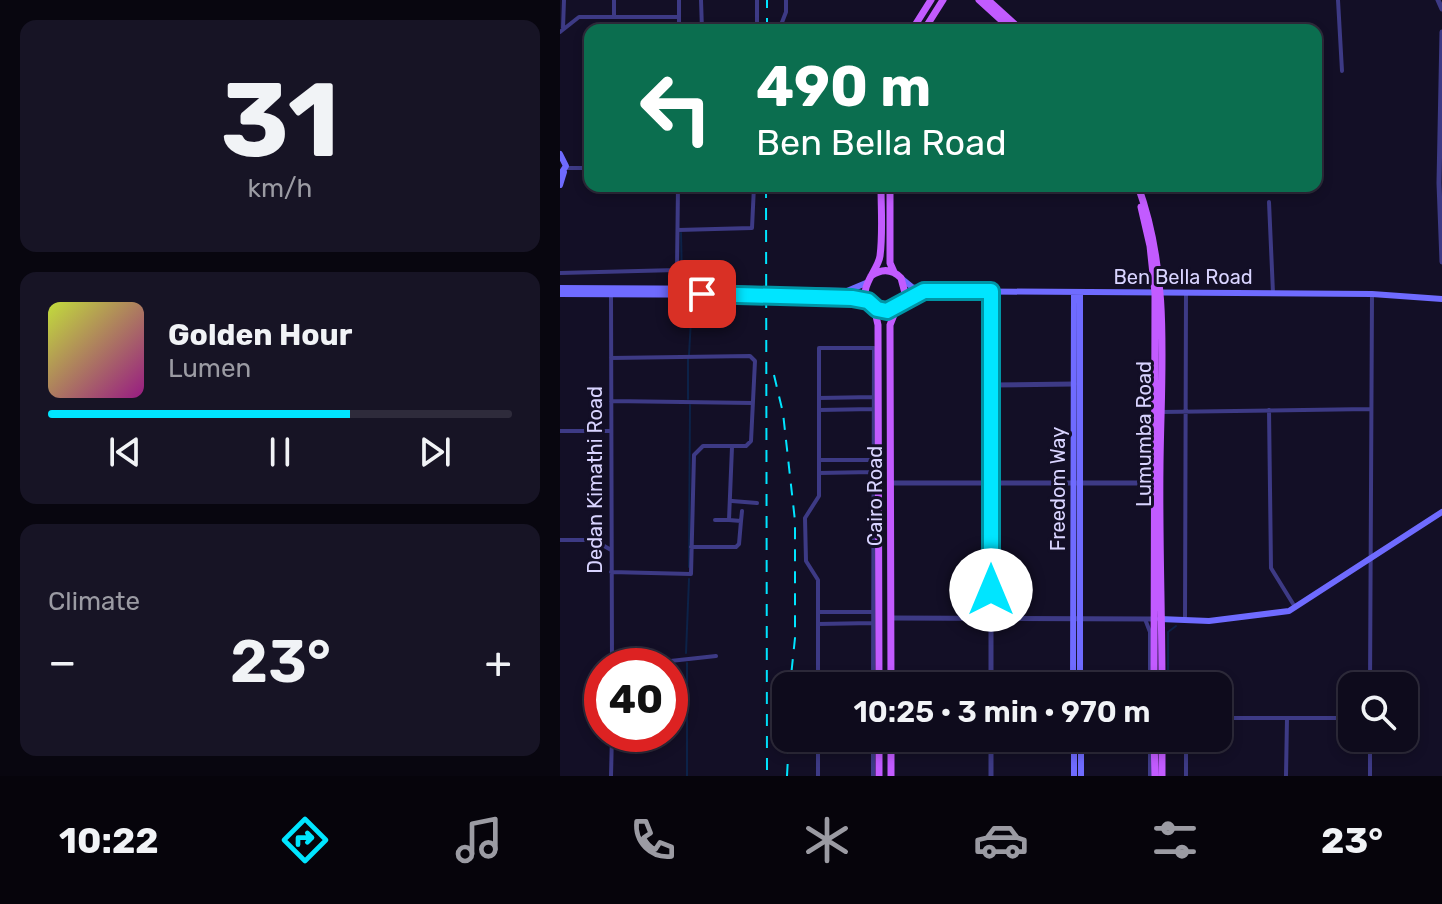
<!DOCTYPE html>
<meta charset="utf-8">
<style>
:root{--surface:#0e0b1c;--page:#171425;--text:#f1f3f6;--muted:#9b9ba3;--line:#2e2b3b;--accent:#00e5ff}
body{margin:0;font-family:Rubik,sans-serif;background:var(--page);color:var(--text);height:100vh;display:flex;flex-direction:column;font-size:30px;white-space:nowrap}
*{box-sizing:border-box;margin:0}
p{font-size:26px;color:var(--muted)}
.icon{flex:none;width:44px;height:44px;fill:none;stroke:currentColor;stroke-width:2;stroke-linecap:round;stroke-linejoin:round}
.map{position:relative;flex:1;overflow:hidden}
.drawer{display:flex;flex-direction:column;gap:20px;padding:20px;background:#08060f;width:560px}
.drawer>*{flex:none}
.top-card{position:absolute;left:24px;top:24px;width:738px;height:168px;border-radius:16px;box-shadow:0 4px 12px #0003,0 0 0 2px var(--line);background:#0b6e4f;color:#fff;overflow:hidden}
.controls{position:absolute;left:778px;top:672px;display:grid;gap:16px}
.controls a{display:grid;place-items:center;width:80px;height:80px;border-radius:16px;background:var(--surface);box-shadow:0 4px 12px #0003,0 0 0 2px var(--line);font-size:40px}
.speed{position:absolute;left:24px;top:648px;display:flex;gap:16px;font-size:40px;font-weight:700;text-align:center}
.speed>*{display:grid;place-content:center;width:104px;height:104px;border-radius:50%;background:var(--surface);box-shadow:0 4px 12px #0003,0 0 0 2px var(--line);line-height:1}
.speed .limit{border:12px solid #d22;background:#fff;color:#111}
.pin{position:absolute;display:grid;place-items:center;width:68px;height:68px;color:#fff;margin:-34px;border-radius:16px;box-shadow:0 4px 12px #0006}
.me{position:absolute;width:88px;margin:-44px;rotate:0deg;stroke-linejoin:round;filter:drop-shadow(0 0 6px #0008)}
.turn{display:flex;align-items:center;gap:28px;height:168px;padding:0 40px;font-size:36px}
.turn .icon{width:104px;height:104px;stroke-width:2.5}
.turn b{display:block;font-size:56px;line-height:68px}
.big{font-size:60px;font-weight:600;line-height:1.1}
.drawer .widget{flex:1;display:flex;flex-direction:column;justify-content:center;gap:12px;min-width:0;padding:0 28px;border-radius:16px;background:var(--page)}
.drawer .dial{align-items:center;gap:0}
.dial b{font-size:104px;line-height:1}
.song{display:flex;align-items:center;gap:24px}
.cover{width:96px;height:96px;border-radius:12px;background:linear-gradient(135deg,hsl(70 70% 55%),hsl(310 70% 35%))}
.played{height:8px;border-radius:4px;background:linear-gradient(90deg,var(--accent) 65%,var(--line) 65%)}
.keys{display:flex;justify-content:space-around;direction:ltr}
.heat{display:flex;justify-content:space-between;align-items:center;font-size:44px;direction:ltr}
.trip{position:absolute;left:212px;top:672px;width:460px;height:80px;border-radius:16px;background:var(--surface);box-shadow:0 4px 12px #0003,0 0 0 2px var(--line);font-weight:600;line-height:80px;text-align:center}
.tab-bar{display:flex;height:128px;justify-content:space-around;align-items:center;background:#06040b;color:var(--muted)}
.tab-bar .icon{width:56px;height:56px}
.tab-bar .on{color:var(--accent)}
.tab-bar b{font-size:36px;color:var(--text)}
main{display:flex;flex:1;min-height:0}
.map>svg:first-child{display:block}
</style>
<main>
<section class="drawer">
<div class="widget dial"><b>31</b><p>km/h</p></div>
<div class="widget">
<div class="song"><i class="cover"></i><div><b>Golden Hour</b><p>Lumen</p></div></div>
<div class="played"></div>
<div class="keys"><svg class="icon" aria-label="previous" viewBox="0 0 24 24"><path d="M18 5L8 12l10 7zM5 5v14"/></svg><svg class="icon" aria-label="pause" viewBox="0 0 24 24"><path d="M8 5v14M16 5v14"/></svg><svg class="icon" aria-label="next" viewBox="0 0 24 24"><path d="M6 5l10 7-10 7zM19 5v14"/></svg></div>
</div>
<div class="widget"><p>Climate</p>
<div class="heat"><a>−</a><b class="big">23°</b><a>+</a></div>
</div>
</section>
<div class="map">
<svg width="882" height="776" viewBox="0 0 882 776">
<rect width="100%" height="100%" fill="#130f26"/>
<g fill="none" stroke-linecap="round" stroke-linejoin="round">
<!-- stream -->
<path stroke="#0c2248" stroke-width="2" d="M121,233L122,284
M125,298L132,301L129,355
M128,399V359
M129,567L130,405
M126,653L129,579
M608,686V632L616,626
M127,776V663"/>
<!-- minor -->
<path stroke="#3d3a85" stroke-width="4" d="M54,0V17
M141,0L142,30
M778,0L782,71
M3,28L4,0
M119,30V0
M197,30V0
M219,30L226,12V0
M0,32L19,17H119
M6,168H30
M709,202L713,293
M118,230L192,228L194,186
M0,273L117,270L118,186
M51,294L52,666
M259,398L314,397
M51,401L193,403
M259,410L314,409
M709,410L711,568L735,607
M601,412L810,409
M0,431H51
M259,460H314
M259,473L313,472
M172,501L197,503
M155,520H169
M181,521L182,511
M0,540H34L51,550
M131,547H176L179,544L181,521L169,520L172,447
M51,572L131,574L134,455L143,446H186L191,441L195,361L190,356L51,358
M258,612H313
M585,619L590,632V686
M625,620L626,292
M258,624L313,623
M52,662L83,664L156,656
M258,676H313
M313,685L258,686V580L246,561L245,518L259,496V348H314
M313,686L314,348
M810,686L812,294
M658,718H792
M258,738V776
M590,738V776
M626,738V776
M810,738V776
M51,776L52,734
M313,776V738
M726,776L727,718"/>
<!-- tertiary -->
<path stroke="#3d3a85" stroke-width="5" d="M878,0L882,9
M882,32L879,183L882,262
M431,291V686
M431,385L514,384
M331,483H594
M331,618L594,619
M431,738V776"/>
<!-- secondary -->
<path stroke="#6f6bff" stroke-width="6" d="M0,154L6,166L0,175
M0,185L4,172
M341,278L352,287L364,291L812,294L882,299
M0,288L200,289
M217,290L287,291L306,283
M520,292V686
M0,294L200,295
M216,295L292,298L308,301
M341,303L364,291
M600,619L649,621L729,611L882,512
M513,686L514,292
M514,738V776
M521,738V776"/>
<!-- primary -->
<path stroke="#c25bff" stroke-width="7" d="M419,0L452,30
M428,0L461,30
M352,30L371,0
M364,30L383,0
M330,186V263L334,272
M578,186C611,277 601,370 600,465C599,539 602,612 602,686
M581,207L590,246L595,293L594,686
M311,276C321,269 331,268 341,278L345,293L337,307C328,311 321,312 313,306C293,291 318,272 320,256C323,233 321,209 321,186
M314,307L318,325L319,686
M331,686L330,325L337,307
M319,738V776
M331,738V776
M594,738L595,776
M602,738V776"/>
<!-- rail -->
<path stroke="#00e5ff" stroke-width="2" stroke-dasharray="12 10" stroke-linecap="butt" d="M207,30V0
M206,186L207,776
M214,375L223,413L235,521V638L230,686
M227,776L229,738"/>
<!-- secondary-bridge -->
<path stroke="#6f6bff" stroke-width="6" d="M200,289L217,290
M200,295H216"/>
</g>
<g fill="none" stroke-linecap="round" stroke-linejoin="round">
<defs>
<path id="route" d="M142,294L292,298L308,301L317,309L327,311L364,291H431V590"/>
</defs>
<!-- route casing -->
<use href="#route" stroke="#0095a6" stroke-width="20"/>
<!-- route -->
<use href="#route" stroke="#00e5ff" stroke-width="14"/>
</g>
<g text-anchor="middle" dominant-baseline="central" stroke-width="6" stroke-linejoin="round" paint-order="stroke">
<!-- street labels -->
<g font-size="20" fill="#d9d4ff" stroke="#130f26">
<text x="623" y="277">Ben Bella Road</text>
<text transform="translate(584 434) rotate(-90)">Lumumba Road</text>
<text transform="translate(35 480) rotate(-90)">Dedan Kimathi Road</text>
<text transform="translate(498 489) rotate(-90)">Freedom Way</text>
<text transform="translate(315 496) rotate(-90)">Cairo Road</text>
</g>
</g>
</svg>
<div class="controls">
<a><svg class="icon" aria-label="search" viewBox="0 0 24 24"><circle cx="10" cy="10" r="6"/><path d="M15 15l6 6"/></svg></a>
</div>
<div class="speed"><div class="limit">40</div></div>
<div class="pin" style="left:142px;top:294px;background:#d93025"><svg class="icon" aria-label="arrive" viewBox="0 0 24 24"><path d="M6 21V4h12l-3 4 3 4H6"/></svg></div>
<svg class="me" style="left:431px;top:590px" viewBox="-20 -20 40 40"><circle r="19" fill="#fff"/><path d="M0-13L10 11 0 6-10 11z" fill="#00e5ff"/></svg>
<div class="trip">10:25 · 3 min · 970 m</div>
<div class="top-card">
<div class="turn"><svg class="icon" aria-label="left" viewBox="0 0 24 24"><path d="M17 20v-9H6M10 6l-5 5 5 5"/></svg><div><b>490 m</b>Ben Bella Road</div></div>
</div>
</div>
</main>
<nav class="tab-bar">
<b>10:22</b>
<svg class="icon on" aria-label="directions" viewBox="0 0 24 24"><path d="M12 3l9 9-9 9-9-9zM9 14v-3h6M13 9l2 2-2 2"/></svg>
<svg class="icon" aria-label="music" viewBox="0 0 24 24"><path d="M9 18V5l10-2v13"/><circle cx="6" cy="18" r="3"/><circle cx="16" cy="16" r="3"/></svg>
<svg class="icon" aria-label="phone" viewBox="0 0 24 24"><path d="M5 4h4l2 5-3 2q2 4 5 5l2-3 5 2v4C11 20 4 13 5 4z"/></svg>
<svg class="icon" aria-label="climate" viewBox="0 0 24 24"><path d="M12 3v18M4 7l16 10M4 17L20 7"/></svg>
<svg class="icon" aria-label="car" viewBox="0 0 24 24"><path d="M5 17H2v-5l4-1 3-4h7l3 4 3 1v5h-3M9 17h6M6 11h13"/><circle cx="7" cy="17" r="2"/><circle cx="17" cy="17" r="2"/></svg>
<svg class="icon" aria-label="filters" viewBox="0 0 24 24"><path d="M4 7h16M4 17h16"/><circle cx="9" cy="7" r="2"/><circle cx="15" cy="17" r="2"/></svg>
<b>23°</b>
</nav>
